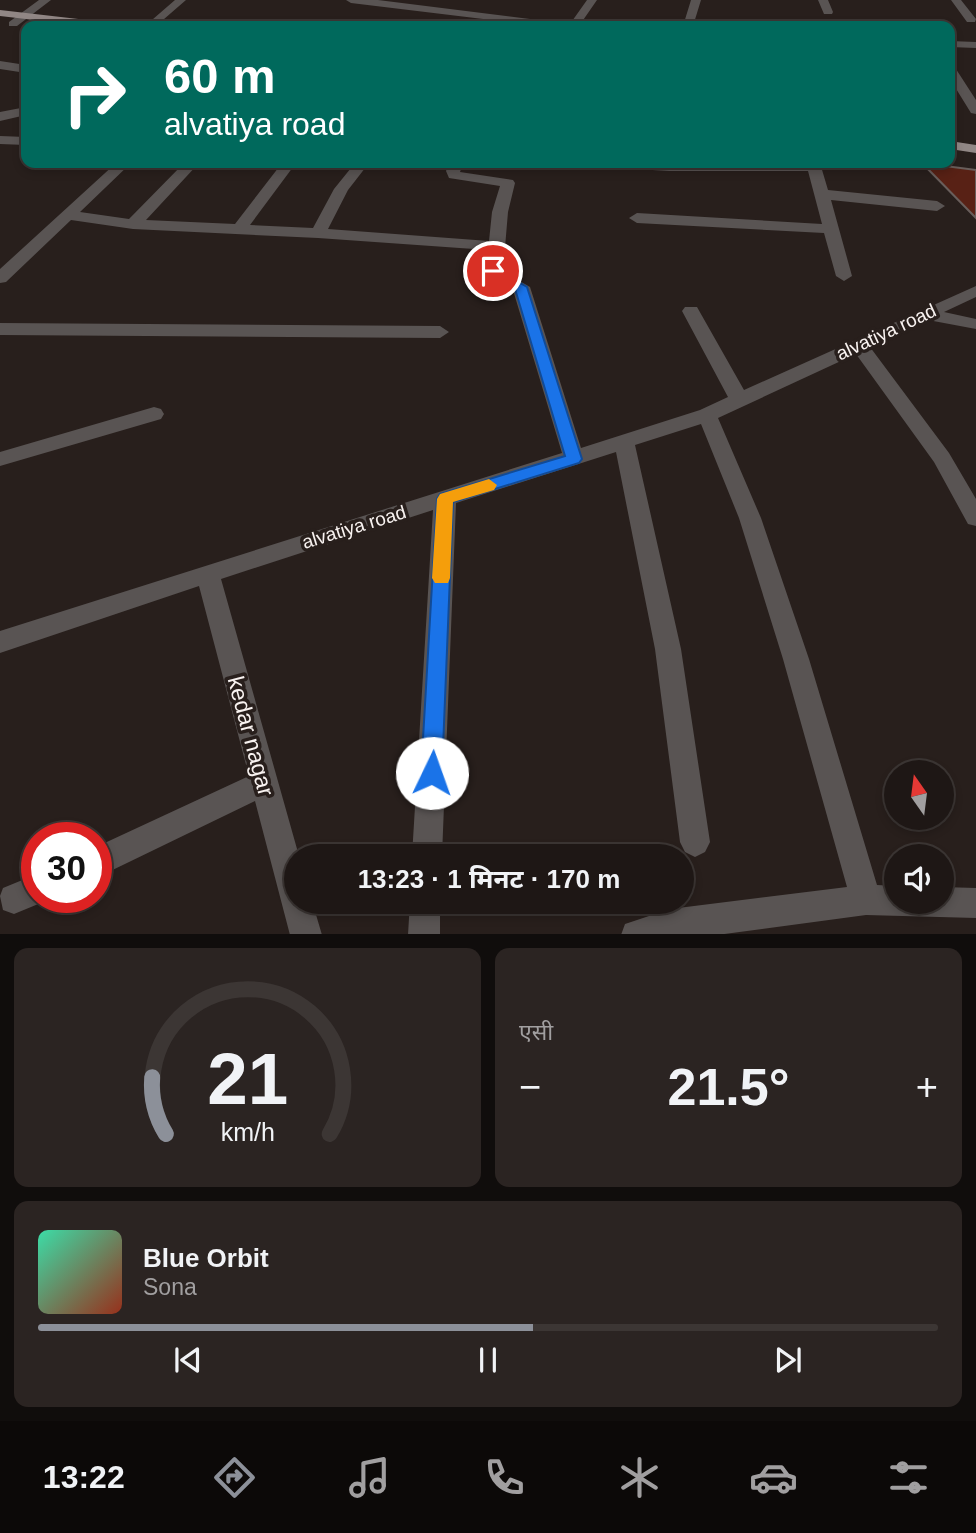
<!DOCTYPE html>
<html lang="hi">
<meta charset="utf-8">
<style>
:root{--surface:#1e1715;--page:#2b2422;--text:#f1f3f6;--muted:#a19fa0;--line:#3c3634;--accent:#8c9099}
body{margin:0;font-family:Helvetica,"Noto Sans Devanagari",sans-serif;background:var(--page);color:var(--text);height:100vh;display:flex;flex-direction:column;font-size:26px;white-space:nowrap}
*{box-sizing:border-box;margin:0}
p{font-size:23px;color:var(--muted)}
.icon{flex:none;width:38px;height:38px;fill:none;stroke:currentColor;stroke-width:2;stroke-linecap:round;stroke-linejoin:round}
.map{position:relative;height:934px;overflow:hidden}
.panel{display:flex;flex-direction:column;gap:14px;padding:14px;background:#100d0c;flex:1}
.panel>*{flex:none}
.top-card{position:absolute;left:21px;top:21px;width:934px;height:147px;border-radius:14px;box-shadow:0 4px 10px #0003,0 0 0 2px var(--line);background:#00695c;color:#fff;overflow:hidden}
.needle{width:46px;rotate:346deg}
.controls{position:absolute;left:884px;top:760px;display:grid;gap:14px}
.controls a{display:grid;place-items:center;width:70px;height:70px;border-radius:50%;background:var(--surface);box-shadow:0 4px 10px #0003,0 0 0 2px var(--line);font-size:35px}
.speed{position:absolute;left:21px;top:822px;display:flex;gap:14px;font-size:35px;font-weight:700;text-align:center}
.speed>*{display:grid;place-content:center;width:91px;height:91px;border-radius:50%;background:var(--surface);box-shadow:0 4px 10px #0003,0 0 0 2px var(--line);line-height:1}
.speed .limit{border:10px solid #d22;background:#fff;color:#111}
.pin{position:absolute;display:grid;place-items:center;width:60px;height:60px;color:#fff;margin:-30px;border:4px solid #fff;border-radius:50%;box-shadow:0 2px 7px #0007}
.me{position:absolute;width:77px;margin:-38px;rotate:3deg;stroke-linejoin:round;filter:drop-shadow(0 0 5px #0008)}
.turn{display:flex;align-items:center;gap:24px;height:147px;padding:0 28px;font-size:32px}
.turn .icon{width:91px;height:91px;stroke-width:2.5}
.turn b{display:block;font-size:49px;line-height:60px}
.big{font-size:52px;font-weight:700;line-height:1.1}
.panel .widget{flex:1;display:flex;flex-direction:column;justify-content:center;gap:10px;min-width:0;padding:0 24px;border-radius:14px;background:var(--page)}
.panel .dial{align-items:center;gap:0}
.dial svg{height:182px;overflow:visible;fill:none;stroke:var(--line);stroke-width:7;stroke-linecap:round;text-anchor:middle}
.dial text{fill:var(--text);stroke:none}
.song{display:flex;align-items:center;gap:21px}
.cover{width:84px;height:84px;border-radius:10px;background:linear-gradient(135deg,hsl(160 70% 55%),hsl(10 70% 35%))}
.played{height:7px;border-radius:4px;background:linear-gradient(90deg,var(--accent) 55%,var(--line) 55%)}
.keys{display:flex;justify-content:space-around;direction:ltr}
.heat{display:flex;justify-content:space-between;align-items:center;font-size:38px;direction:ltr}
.panel .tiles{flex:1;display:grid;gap:14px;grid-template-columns:1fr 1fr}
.widget:last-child{grid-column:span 2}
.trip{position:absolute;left:284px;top:844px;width:410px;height:70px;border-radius:35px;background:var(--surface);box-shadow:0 4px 10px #0003,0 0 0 2px var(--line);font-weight:700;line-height:70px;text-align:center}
.menu{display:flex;height:112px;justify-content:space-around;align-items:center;background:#0c0908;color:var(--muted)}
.menu .icon{width:49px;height:49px}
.menu .active{color:var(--accent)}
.menu b{font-size:32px;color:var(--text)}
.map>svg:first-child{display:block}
</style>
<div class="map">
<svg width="976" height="935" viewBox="0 0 976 935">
<rect width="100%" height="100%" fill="#281f1c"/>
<!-- building -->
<path fill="#582115" stroke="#695e5b" stroke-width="2" d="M922,163L976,170V218Z"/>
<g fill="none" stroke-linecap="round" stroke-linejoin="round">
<!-- minor -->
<path fill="#595453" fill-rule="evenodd" d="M39,0H51L17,26H9V22Z
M175,0H186L156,26H145Z
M346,0H378L570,24L587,0H597L579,26H540L351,3Z
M691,0H701L693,26H683Z
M818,0H828L833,12L832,14H824Z
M951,0H961L976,19L975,22H967Z
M950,41L976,42V48L950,47Z
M0,61L26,65V73L0,69Z
M950,65L954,66L976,100V114L971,113L950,79Z
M26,107V115L0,121V112Z
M0,136L26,137V145L0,144Z
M116,163H131L80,212L129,219L184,163H199L146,220L235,224L282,163H296L250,225L313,228L334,189L355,163H369L348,190L328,229L489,241L492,212L500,186L449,178L446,171L449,163H463L460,172L513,180L515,183L508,212L503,271L530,287L581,448L700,410L728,397L682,311L685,307H697L744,390L976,286V297L944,312L976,319V329L928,320L870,347L949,453L976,499V526L968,524L934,462L856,354L718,418L761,518L809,659L877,885L896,886V901H942V887L976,888V918L866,915L717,935H621L625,924L670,909L847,887L783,659L739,518L701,424L635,445L681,649L710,842L705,852L695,857L685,852L680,842L655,649L616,452L456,503L442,856H412L433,510L221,579L299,856H296V901H312L322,935H290L255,801L96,878V847L249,776L199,586L0,653V631L562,453L513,290L486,273L488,250L318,238L133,229L71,220L6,282L0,283V269Z
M595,163H820L828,190L937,201L945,206L937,211L831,200L852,276L844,281L836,276L824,233L637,223L629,218L637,213L822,224L808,171H669L602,167Z
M0,323L440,326L449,332L440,338L0,335Z
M154,407L161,409L164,414L161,419L0,466V452Z
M37,874V898H49L48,900L14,914L3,910L0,896L3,888Z
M410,901H440V935H408Z"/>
<!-- major -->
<path fill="#918785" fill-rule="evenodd" d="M0,10L113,23L119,26H86L0,16Z
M950,141L976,145V153L950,149Z"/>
</g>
<!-- route -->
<path fill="#1a73e8" stroke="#114b97" stroke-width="2" d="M493,267L527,287L582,459L579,463L453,502L442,773L439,780L432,783L424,780L421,773L437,499L440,494L565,456L515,289L491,278L487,271Z"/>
<!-- slow -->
<path fill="#f59e0b" d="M489,479L497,485L494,490L453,502L450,578L448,583H435L432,578L437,499L440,494Z"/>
<g text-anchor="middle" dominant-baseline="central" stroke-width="7" stroke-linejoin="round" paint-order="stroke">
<!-- street labels -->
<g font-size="19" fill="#f8f2f0" stroke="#281f1c">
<text transform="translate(886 332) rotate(-25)">alvatiya road</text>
<text transform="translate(354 527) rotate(-17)">alvatiya road</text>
</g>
<!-- near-street labels -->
<g font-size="23" fill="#f8f2f0" stroke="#281f1c">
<text transform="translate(251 736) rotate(75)">kedar nagar</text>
</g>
</g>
</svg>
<div class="controls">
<a><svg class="needle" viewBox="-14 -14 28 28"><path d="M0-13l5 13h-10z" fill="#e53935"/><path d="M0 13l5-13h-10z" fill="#a19fa0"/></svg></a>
<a><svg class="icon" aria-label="sound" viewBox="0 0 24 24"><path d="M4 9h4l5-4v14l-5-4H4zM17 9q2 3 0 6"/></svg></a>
</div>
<div class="speed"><div class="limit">30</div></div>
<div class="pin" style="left:493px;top:271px;background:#d93025"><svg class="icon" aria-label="arrive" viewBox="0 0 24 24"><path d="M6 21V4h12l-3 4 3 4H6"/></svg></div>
<svg class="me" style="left:432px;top:773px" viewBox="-20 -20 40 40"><circle r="19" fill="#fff"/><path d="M0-13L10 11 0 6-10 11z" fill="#1a73e8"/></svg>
<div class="trip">13:23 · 1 मिनट · 170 m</div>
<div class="top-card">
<div class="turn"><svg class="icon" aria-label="right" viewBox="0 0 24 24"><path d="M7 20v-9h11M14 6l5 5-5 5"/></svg><div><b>60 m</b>alvatiya road</div></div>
</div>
</div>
<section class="panel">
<div class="tiles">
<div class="widget dial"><svg viewBox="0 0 100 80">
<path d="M14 69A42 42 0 1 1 86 69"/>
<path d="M14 69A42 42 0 0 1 8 44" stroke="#8c9099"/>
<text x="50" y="56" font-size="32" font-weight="700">21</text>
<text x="50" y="72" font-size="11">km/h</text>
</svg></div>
<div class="widget"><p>एसी</p>
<div class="heat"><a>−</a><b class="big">21.5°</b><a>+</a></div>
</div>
<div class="widget">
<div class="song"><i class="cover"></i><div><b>Blue Orbit</b><p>Sona</p></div></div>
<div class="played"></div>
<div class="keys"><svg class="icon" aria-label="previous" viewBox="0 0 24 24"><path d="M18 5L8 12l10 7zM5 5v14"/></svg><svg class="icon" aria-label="pause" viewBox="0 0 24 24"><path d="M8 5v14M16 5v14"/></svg><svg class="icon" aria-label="next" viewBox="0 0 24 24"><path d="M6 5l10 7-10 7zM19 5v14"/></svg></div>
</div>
</div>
</section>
<nav class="menu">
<b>13:22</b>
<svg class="icon active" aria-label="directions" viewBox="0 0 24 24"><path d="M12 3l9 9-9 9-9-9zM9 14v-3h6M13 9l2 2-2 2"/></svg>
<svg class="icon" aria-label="music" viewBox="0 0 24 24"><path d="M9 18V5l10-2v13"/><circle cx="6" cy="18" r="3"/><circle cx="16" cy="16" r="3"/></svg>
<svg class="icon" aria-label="phone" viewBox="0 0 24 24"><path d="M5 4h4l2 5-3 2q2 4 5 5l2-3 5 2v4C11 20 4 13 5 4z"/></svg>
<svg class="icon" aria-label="climate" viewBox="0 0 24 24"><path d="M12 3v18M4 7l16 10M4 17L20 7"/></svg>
<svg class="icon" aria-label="car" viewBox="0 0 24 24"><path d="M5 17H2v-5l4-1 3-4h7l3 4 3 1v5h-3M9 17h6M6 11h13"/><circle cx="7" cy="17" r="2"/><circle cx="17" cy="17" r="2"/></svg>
<svg class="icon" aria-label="filters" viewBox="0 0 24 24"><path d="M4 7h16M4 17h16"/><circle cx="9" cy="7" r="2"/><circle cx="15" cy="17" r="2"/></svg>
</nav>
